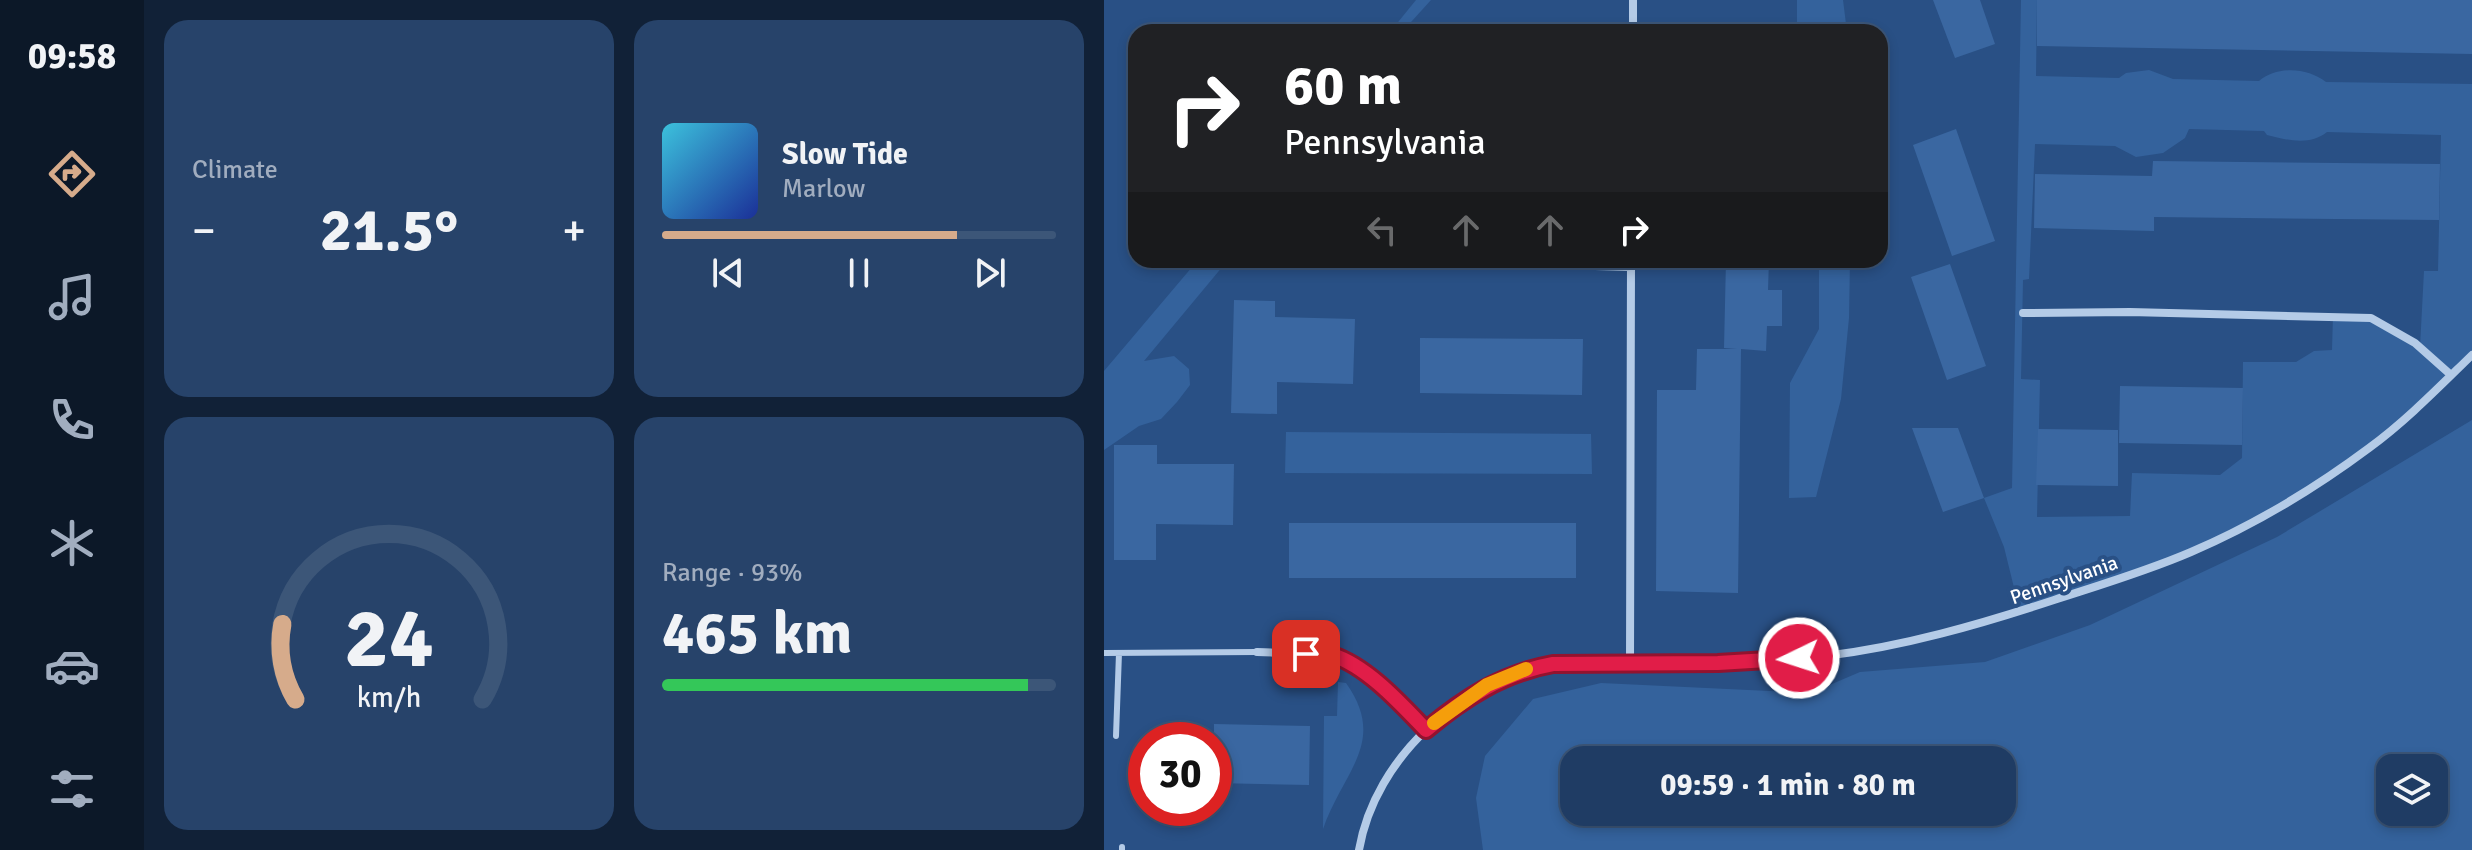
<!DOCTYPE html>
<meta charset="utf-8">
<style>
:root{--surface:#1f3c64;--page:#27436a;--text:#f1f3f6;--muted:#a1adbf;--line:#3c5678;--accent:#d6ab8b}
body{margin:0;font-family:Signika,sans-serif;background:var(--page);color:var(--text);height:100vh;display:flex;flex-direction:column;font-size:30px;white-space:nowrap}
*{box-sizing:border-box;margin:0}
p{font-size:26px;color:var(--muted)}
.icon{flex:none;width:44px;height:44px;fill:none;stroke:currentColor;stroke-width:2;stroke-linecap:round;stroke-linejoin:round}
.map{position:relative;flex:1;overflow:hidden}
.panel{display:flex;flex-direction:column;gap:20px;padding:20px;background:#112137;width:960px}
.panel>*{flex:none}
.hud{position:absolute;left:24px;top:24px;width:760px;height:244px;border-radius:24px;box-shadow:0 4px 12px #0003,0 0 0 2px var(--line);background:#202124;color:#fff;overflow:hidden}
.tools{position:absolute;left:1272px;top:754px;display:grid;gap:16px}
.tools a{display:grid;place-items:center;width:72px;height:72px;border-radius:16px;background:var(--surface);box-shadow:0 4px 12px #0003,0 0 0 2px var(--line);font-size:40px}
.speed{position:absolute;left:24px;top:722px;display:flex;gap:16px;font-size:40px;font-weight:700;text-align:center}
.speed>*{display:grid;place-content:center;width:104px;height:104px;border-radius:50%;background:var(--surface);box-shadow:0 4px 12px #0003,0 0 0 2px var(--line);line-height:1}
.speed .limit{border:12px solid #d22;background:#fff;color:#111}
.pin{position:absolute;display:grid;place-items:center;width:68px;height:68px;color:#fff;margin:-34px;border-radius:16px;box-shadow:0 4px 12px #0006}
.me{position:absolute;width:88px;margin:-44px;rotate:266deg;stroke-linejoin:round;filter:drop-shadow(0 0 6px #0008)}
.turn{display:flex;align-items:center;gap:28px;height:168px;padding:0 24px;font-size:36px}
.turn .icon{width:104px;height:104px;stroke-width:2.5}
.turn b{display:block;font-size:56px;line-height:68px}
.lanes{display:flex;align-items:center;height:76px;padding:0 24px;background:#0003;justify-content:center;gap:40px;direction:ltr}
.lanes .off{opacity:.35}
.big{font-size:60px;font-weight:700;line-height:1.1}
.panel .tile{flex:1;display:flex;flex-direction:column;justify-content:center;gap:12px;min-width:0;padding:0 28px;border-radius:24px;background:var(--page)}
.panel .dial{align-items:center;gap:0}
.dial svg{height:208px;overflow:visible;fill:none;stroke:var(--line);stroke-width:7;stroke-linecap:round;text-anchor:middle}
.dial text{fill:var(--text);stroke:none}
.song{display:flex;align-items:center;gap:24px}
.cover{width:96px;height:96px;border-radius:12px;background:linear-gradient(135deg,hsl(190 70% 55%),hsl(230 70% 35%))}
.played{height:8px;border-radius:4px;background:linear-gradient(90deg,var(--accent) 75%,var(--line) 75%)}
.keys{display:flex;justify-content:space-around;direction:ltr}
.heat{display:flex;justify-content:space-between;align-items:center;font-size:44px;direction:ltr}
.charge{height:12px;border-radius:6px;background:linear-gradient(90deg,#34c759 93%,var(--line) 0)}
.panel .tiles{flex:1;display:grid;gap:20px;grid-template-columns:repeat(2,1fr)}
.trip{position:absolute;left:456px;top:746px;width:456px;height:80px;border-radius:24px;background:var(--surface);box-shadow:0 4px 12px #0003,0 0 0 2px var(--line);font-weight:700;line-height:80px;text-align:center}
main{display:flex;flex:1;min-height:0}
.menu{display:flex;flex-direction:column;width:144px;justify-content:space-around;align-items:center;background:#0c1828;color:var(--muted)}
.menu .icon{width:56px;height:56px}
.menu .current{color:var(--accent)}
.menu b{font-size:36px;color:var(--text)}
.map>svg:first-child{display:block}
</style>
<main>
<nav class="menu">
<b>09:58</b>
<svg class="icon current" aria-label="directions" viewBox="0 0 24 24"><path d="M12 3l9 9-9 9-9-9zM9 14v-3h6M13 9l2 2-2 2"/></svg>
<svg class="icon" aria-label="music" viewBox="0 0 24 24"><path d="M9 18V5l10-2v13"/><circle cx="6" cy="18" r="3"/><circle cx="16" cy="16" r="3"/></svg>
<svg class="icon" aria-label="phone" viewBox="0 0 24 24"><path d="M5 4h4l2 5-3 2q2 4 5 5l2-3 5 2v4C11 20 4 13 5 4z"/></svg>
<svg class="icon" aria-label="climate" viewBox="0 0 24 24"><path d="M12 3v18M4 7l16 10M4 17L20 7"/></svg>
<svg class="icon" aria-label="car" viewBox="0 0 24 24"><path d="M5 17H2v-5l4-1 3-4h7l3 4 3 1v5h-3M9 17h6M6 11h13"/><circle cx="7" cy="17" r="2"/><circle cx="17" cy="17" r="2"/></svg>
<svg class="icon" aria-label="filters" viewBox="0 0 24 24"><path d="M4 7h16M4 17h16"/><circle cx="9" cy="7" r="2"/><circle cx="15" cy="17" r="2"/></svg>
</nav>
<section class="panel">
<div class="tiles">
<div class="tile"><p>Climate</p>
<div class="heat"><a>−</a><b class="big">21.5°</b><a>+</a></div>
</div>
<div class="tile">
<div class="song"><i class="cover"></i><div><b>Slow Tide</b><p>Marlow</p></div></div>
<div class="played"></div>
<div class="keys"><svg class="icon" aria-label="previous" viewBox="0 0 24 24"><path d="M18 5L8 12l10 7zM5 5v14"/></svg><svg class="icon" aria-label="pause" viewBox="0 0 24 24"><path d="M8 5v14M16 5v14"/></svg><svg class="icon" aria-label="next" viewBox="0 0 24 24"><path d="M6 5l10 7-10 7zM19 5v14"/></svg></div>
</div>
<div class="tile dial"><svg viewBox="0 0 100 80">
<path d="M14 69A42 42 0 1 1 86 69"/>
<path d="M14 69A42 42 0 0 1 9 40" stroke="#d6ab8b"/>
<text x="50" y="56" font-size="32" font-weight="700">24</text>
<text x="50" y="72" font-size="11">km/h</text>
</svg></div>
<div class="tile"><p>Range · 93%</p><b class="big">465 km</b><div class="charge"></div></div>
</div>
</section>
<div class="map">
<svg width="1368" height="850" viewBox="0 0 1368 850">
<rect width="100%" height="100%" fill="#295085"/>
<!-- green -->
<path fill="#34629c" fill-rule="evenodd" d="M312,0H327L298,32H286Z
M693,0H739L743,32H693Z
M917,0H933L932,76L1015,78L1022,73L1045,70L1069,79L1155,81C1173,66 1203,67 1222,82L1368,84V355L1313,408L1210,486L1087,552L916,612L900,547L880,498L908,488ZM1085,129L1160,131L1163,135C1182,140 1206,146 1223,132L1337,135L1334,271H1320L1316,347L1267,318L1229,315L1228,350L1210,351L1192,362H1139L1138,458L1116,475L1028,473L1026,516L933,517L936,380L917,379L919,280L925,279L931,144L1011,146L1032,157L1059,153L1081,138Z
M94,260H124L40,361L70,356L85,369L86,385L73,402L57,419L35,426L0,450V371Z
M715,260H746L745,318L737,399L712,497L685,498L686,383L715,329Z
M1368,420V850H379L372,798L381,756L429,699L497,683L707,693L756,672L881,662L986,625L1173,537ZM470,760H898V812H470ZM1286,768H1330V812H1286Z
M182,432L487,434L488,474L181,473Z
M234,682L242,683C284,742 239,771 219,829L220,716H233Z"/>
<!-- building -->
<path fill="#3a67a1" d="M829,0H876L891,44L851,58Z
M933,0H1368V54L933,46Z
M852,129L891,241L848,256L809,145Z
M1049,161L1336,164L1335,220L1050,217V231L930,228L931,174L1048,176Z
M622,260H665L664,290H678V326H663L662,351L637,349L634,593L552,591L553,390H592L593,349H633L620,348Z
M846,264L882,366L843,380L807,277Z
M130,300L171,301V317L251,319L249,384L173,382V414L127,413Z
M316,338L479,339L478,395L316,393Z
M1016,386L1139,388L1138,445L1015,443Z
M808,428H854L880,498L839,512Z
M934,429L1014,430V486L932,485Z
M10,445H53V464H130L129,525L52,524V560H10Z
M185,523H472V578H185Z
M110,724L206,726L205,785L110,783Z"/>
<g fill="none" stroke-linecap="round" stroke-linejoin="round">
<!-- lane -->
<path stroke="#b4cbe7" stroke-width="6" d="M0,653L153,652
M12,736L15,653
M18,850V847"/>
<!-- street -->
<path stroke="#b4cbe7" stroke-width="8" d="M529,32V0
M456,260V265L527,267
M919,313L1026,312L1267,318L1311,343L1347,375
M153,652L227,655L283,690L322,730
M526,664L527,260
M255,850C271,757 358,680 449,664C539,664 631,666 721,656C798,647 877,624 950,600C996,585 1043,571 1087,552C1150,525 1210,489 1265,448C1302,421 1335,387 1368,355"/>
</g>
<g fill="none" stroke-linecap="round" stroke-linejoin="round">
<defs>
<path id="route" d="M202,654C210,654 220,653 228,655C263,666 297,704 322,730C360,698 399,673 449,664L614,663L695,658"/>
</defs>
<!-- route casing -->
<use href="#route" stroke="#92132f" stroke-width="20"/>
<!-- route -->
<use href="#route" stroke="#e11d48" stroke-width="14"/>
<!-- slow -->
<path stroke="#f59e0b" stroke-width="14" d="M330,723L383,685L422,669"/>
</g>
<g text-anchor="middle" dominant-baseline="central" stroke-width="8" stroke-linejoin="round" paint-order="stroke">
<!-- street labels -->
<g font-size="20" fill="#fff" stroke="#295085">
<text transform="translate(960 580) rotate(-19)">Pennsylvania</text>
</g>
</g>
</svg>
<div class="tools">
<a><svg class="icon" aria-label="layers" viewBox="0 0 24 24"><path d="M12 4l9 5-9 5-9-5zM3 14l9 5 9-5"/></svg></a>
</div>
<div class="speed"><div class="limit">30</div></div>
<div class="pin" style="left:202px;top:654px;background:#d93025"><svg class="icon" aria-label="arrive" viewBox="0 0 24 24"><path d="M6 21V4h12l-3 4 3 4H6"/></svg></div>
<svg class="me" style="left:695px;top:658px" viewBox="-20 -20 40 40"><circle r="17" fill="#e11d48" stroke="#fff" stroke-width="3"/><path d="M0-11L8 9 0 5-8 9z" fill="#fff"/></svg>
<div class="trip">09:59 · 1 min · 80 m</div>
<div class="hud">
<div class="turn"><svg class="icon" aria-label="right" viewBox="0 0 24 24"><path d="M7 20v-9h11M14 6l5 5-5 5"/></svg><div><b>60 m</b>Pennsylvania</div></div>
<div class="lanes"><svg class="icon off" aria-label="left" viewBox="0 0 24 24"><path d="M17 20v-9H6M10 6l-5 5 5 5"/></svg><svg class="icon off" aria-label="ahead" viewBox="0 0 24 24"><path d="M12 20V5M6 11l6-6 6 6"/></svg><svg class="icon off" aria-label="ahead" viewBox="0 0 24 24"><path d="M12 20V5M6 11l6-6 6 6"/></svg><svg class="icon" aria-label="right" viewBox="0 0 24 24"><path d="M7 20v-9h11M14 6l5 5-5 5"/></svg></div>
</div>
</div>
</main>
